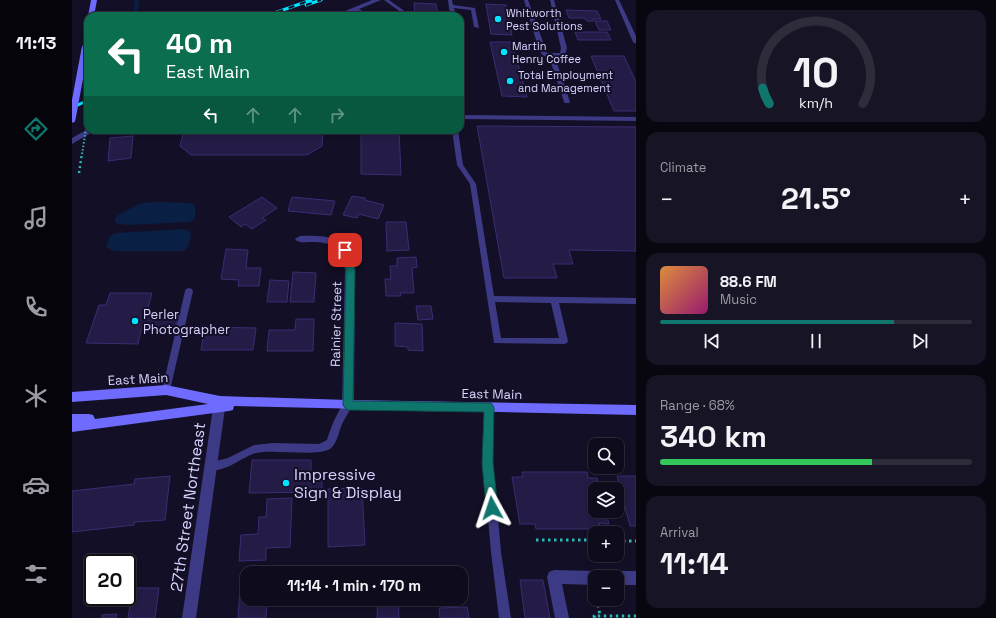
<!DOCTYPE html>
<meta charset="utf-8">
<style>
:root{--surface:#0e0b1c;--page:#171425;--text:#f1f3f6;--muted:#9b9ba3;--line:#2e2b3b;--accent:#0f766e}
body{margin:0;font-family:"Space Grotesk",sans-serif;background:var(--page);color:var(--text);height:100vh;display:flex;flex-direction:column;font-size:15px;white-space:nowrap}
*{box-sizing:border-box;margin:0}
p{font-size:13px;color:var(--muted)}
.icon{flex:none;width:22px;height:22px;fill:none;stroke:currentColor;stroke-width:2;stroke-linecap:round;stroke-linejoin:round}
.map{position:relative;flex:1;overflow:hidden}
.drawer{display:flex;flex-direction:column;gap:10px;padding:10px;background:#08060f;width:360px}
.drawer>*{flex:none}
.guide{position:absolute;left:12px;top:12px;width:380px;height:122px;border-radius:12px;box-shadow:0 2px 6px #0003,0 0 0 1px var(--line);background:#0b6e4f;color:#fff;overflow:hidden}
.tools{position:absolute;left:516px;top:438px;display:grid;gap:8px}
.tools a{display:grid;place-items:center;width:36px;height:36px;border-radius:8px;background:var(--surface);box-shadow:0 2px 6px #0003,0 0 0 1px var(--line);font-size:20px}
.speed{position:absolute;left:12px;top:554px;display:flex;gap:8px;font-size:20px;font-weight:700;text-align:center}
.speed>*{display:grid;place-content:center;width:52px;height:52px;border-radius:50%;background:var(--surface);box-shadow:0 2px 6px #0003,0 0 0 1px var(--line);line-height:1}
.speed .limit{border:2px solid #111;border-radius:6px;background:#fff;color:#111}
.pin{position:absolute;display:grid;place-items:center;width:34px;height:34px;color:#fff;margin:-17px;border-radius:8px;box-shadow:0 2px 6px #0006}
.me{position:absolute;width:44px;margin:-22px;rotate:355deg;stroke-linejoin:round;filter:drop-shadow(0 0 3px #0008)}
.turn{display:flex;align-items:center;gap:14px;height:84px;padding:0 16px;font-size:18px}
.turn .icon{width:52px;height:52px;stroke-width:2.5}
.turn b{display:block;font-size:28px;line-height:34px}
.lanes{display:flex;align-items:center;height:38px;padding:0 16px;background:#0003;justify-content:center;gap:20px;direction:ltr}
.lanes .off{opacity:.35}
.big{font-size:30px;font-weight:600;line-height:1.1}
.drawer .widget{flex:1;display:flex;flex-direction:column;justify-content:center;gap:6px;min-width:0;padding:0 14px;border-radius:12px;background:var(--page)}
.drawer .dial{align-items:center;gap:0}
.dial svg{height:104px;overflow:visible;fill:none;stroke:var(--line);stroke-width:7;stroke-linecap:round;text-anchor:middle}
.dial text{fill:var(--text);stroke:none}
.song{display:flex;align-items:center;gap:12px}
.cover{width:48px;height:48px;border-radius:6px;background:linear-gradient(135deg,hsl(30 70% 55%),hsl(320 70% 35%))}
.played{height:4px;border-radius:2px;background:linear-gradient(90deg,var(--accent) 75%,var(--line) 75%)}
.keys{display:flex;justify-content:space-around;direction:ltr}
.heat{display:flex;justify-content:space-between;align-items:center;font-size:22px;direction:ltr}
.charge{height:6px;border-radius:3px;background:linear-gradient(90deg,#34c759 68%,var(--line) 0)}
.trip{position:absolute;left:168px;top:566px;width:228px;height:40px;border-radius:12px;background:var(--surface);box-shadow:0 2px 6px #0003,0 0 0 1px var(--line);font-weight:600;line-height:40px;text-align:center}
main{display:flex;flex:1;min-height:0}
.tab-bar{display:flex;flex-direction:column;width:72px;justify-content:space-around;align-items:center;background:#06040b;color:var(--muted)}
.tab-bar .icon{width:28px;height:28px}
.tab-bar .current{color:var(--accent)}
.tab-bar b{font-size:18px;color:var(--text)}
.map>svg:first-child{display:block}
</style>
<main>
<nav class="tab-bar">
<b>11:13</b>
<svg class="icon current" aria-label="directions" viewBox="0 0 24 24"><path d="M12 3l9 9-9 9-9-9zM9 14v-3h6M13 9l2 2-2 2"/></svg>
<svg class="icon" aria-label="music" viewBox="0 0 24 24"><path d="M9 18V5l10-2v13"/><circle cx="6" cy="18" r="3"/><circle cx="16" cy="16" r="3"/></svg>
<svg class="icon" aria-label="phone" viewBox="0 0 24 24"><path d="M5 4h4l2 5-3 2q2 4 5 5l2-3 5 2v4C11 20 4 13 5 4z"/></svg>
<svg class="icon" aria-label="climate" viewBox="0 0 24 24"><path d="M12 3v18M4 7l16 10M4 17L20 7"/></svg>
<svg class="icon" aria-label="car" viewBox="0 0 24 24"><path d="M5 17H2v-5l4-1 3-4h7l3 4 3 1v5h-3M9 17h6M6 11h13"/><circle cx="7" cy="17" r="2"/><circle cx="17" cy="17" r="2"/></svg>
<svg class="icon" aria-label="filters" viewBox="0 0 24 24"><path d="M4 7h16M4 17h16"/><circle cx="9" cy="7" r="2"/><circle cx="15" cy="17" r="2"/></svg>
</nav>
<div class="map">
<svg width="564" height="618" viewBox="0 0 564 618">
<rect width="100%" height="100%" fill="#130f26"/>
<!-- water -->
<path fill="#0a1f44" d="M118,203L122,205C124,212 125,220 117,222L54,225L43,223C43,214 47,215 54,211C58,209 61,207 65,205C80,200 102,203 118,203Z
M111,229L117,230L119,233C118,240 118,246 112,251H41L34,247L38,236L44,233Z"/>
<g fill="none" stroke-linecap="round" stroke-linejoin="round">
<!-- stream -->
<path fill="#0a1f44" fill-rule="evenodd" d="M63,0H67L65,16H61Z"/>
</g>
<!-- building -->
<path fill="#241b47" stroke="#3b2d73" d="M342,3L364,4L366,16H343Z
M414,4L434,5L440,35L419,34Z
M494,10L525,11L529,19H521L522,21H515L514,19L511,18H497Z
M523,21H535L539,30H527Z
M503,32H535L539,40H506Z
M418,42H440L455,97L430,96Z
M519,56H552L564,82V111H542Z
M405,126L564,127V251L497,250L501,264H481L485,278H432Z
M112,130H251L250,146L235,155H119L108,146Z
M289,130H327L329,175L289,174Z
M61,136L59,158L36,161L38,138Z
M280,196L293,198V200L312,205L306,219L287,214L285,218L271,215Z
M190,197L205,208L190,218L194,220L180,229L173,224L169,227L157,217Z
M220,197L263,201L259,215L216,211Z
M314,222H334L337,250L315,251Z
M154,249L176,250L174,268H189L187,286H166L167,280L149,279Z
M344,257L345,267L340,268L342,293H328L329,296H314L313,279H319L318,266H325V258Z
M221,272L244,273L242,302H218Z
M198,280L217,281L215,302H195Z
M38,293H80L75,312L107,313L103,330H69L66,344L14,343L27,305H34Z
M344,306H359L361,319L346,320Z
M224,319H242L241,351H195L197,330H223Z
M323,323L350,324L351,351L336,350V347L323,346Z
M133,327L184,328L181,350H129Z
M180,460H239V474H250V492L177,493Z
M450,472H515L516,478H525L528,489H523V511H533L537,524L527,523L529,529H464L463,524H448L440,477H451Z
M98,476L93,520L62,522V525L0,532V491L62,484L63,479Z
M545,476H564V526H558Z
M290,488L293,545L256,547V489Z
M220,498L218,547L194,548V560L167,561L169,535L186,534L187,517H194L195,499Z
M448,580H471L478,618H453Z
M61,588H87L83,618H56Z
M168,588H175V599H209V601H195L194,618H166Z
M306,599H326L327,618H305Z
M395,607L397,618H368L367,608Z
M45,614L44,618H30V615Z"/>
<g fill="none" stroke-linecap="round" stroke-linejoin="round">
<!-- path -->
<path stroke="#2fb8b0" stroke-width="3" stroke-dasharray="2.5 3.5" stroke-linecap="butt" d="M464,540H523
M545,541H564
M525,599L528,616
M523,618L522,616H564"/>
<!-- service -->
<path fill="#3d3a85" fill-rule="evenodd" d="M312,0H317L338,15L291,16L280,9L285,8L294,13H330Z
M376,0H380L381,5L403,8L407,28L402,27L399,10L382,8L384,16H378Z
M452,0H456L475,53H488L489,48L478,0H482L495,48L493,55L483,57L498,102L497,103H493L492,102L477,57L471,56L467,50Z
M543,0H547L564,36V44L561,42Z
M388,115L564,117V121L388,119Z
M380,130H386L391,165L404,184L422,296L564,298V304L487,303L496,341L495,343L492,344L422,343L398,184L385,165ZM423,302L479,303L487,338H429Z
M117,288L120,289L121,291L98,390L97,393L94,394L91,393L90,390L113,291L114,289Z
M276,401L279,402L280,405C277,412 273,418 270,424C267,431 265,444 258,449C244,457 204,449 184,453C171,456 151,475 136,469L134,466L136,463L156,458L182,445L201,443L247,444L255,440C258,431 267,404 276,401Z
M417,404L420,405L421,408V463L429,552L439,618H427L419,552L411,463L413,408L414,405Z"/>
<!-- minor -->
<path fill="#3d3a85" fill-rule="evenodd" d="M300,0H309L270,16H261Z
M16,129L24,130L0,144V138Z
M228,236C258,235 277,237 283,270L282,405L280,409L276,410L272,409L270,405L273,270C269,247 261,242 238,242C233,242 229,243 225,241L223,239Z
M148,396L152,397L154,401L124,618H110L142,401L144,397Z
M482,570L523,571L528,573L529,577H523V585L490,584L497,618H483L475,577L477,572Z
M545,571H564V585H545V577H539L540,573Z"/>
<!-- secondary -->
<path fill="#6f6bff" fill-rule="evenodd" d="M19,0H25L22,16H16Z
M16,32V50L13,51L10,49L13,34Z
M94,385L148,396L276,400L564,405V415L162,406L161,410L157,411L0,432V414H17L21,415L23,419L136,404L94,395L0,402V392Z"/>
<defs>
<path id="rail" d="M234,5L249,0
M194,16L239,0
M0,108L16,100"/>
</defs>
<!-- rail casing -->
<use href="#rail" stroke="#00e5ff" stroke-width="3"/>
<!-- rail -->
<use href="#rail" stroke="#130f26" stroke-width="2" stroke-dasharray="6" stroke-linecap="butt"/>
<!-- path-bridge-far1 -->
<path stroke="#2fb8b0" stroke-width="2" stroke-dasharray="1.5 2" stroke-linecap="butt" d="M10,154L16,116"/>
<!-- path-bridge -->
<path stroke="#2fb8b0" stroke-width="2.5" stroke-dasharray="2 3" stroke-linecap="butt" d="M7,173L10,153"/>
<!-- secondary-bridge -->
<path stroke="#6f6bff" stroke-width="7" d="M0,119L13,49"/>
</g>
<!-- route -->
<path fill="#0f766e" stroke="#0a4d48" d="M273,247C281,251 282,263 283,270L281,401L417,403L420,404L422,408L421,463L426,508L424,512L420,513L416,512L414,508L410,463L412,412L276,410L273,408L271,405L274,270L273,261L269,250Z"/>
<!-- markers -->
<g fill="#00e5ff" stroke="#130f26" stroke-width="1.5">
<circle cx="426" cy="19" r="4"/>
<circle cx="432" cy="52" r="4"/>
<circle cx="438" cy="81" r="4"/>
<circle cx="63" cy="321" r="4"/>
<circle cx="214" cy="483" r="4"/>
</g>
<g text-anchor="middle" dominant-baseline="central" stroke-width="4" stroke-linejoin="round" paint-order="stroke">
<!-- far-poi labels -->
<g font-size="11" fill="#d9d4ff" stroke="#130f26" text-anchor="start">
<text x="434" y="13">Whitworth<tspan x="434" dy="13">Pest Solutions</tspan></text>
<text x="440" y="46">Martin<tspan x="440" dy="13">Henry Coffee</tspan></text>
<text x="446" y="75">Total Employment<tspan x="446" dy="13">and Management</tspan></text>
</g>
<!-- poi labels -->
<g font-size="13" fill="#d9d4ff" stroke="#130f26" text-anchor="start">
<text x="71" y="314">Perler<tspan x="71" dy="15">Photographer</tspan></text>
</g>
<!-- street labels -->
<g font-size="13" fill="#d9d4ff" stroke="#130f26">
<text transform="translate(264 324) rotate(-89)">Rainier Street</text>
<text transform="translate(66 379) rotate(-3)">East Main</text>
<text transform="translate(420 394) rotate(1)">East Main</text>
</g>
<!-- near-poi labels -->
<g font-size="16" fill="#d9d4ff" stroke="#130f26" text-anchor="start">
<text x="222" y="474">Impressive<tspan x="222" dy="18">Sign &amp; Display</tspan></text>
</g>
<!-- near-street labels -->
<g font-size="16" fill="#d9d4ff" stroke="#130f26">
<text transform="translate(116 507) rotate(-82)">27th Street Northeast</text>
</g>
</g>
</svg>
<div class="tools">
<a><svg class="icon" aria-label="search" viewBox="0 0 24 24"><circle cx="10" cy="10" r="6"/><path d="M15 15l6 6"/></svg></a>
<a><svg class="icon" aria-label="layers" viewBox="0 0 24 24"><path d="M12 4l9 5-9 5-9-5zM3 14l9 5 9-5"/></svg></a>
<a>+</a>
<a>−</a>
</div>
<div class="speed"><div class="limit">20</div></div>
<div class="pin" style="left:273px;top:250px;background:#d93025"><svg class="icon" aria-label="arrive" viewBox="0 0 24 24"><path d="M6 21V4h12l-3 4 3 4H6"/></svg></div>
<svg class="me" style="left:420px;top:508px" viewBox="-20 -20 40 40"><path d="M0-17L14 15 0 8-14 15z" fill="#0f766e" stroke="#fff" stroke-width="4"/></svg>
<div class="trip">11:14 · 1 min · 170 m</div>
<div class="guide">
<div class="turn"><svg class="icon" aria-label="left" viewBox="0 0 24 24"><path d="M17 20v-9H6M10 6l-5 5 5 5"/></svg><div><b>40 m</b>East Main</div></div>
<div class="lanes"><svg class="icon" aria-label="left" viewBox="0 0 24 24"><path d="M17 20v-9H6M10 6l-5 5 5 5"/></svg><svg class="icon off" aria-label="ahead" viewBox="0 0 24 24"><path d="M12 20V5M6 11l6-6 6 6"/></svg><svg class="icon off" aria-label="ahead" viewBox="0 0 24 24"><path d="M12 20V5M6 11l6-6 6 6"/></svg><svg class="icon off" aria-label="right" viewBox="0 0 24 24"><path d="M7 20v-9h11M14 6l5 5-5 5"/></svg></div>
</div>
</div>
<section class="drawer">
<div class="widget dial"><svg viewBox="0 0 100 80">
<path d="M14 69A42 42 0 1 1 86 69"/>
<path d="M14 69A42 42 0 0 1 9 57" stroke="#0f766e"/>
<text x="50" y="56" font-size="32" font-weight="700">10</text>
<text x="50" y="72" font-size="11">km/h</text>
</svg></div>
<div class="widget"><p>Climate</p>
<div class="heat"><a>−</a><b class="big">21.5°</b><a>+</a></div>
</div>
<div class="widget">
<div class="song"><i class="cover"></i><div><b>88.6 FM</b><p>Music</p></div></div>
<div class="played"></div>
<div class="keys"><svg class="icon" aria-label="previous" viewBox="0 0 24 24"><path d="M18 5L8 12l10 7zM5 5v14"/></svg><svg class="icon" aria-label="pause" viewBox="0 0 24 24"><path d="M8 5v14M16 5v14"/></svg><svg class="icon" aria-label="next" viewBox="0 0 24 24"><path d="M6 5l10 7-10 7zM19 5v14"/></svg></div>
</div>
<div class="widget"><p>Range · 68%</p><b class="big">340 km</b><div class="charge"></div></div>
<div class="widget"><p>Arrival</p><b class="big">11:14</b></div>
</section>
</main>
